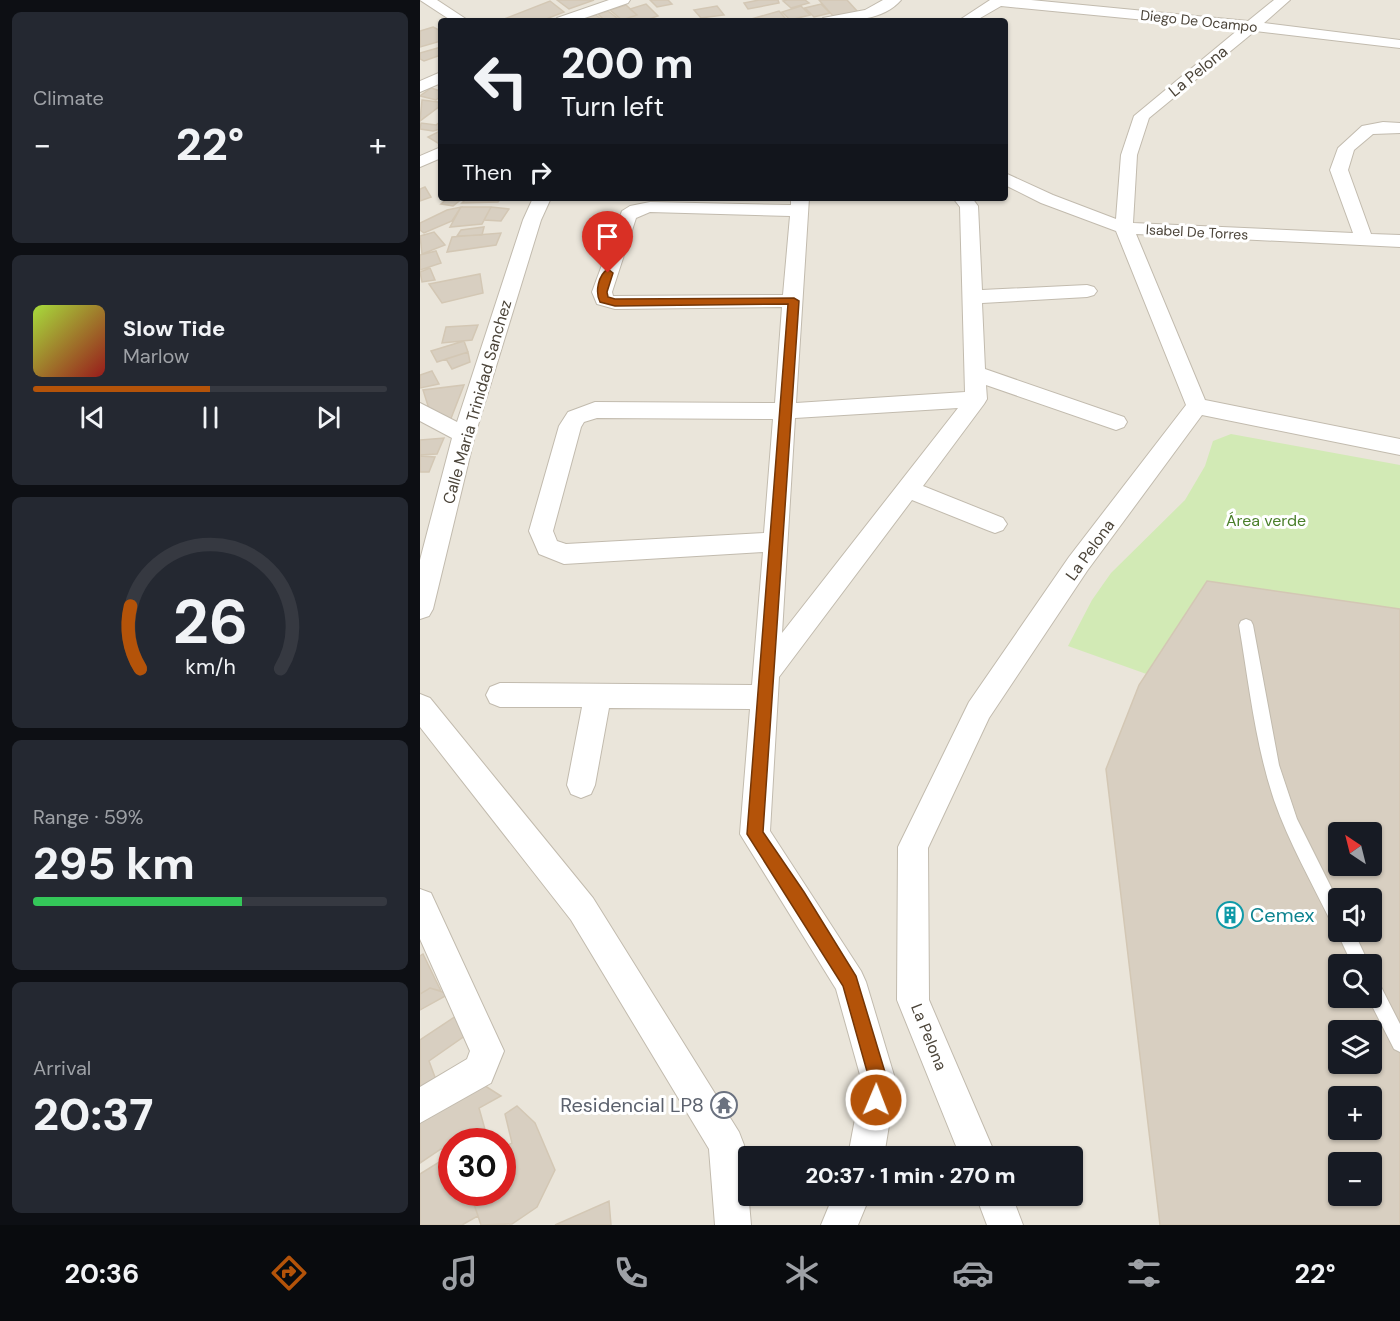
<!DOCTYPE html>
<meta charset="utf-8">
<style>
:root{--surface:#171b24;--page:#242831;--text:#f1f3f6;--muted:#9ea1a6;--line:#363941;--accent:#b45309}
body{margin:0;font-family:"DM Sans",sans-serif;background:var(--page);color:var(--text);height:100vh;display:flex;flex-direction:column;font-size:22px;white-space:nowrap}
*{box-sizing:border-box;margin:0}
p{font-size:20px;color:var(--muted)}
.icon{flex:none;width:33px;height:33px;fill:none;stroke:currentColor;stroke-width:2;stroke-linecap:round;stroke-linejoin:round}
.map{position:relative;flex:1;overflow:hidden}
.drawer{display:flex;flex-direction:column;gap:12px;padding:12px;background:#0d0f14;width:420px}
.drawer>*{flex:none}
.hud{position:absolute;left:18px;top:18px;width:570px;height:183px;border-radius:6px;box-shadow:0 2px 4px #0004;background:#171b24;color:var(--text);overflow:hidden}
.needle{width:39px;rotate:325deg}
.tools{position:absolute;left:908px;top:822px;display:grid;gap:12px}
.tools a{display:grid;place-items:center;width:54px;height:54px;border-radius:6px;background:var(--surface);box-shadow:0 2px 4px #0004;font-size:30px}
.speed{position:absolute;left:18px;top:1128px;display:flex;gap:12px;font-size:30px;font-weight:700;text-align:center}
.speed>*{display:grid;place-content:center;width:78px;height:78px;border-radius:50%;background:var(--surface);box-shadow:0 2px 4px #0004;line-height:1}
.speed .limit{border:9px solid #d22;background:#fff;color:#111}
.pin{position:absolute;display:grid;place-items:center;width:51px;height:51px;color:#fff;margin:-62px -26px;border-radius:50% 50% 50% 0;rotate:-45deg;box-shadow:0 0 6px #0007}
.pin .icon{rotate:45deg}
.me{position:absolute;width:66px;margin:-33px;rotate:1deg;stroke-linejoin:round;filter:drop-shadow(0 0 4px #0008)}
.turn{display:flex;align-items:center;gap:21px;height:126px;padding:0 24px;font-size:27px}
.turn .icon{width:78px;height:78px;stroke-width:2.5}
.turn b{display:block;font-size:42px;line-height:51px}
.then{display:flex;align-items:center;height:57px;padding:0 24px;background:#0003;gap:12px;font-size:22px}
.big{font-size:45px;font-weight:800;line-height:1.1}
.drawer .tile{flex:1;display:flex;flex-direction:column;justify-content:center;gap:9px;min-width:0;padding:0 21px;border-radius:9px;background:var(--page)}
.drawer .dial{align-items:center;gap:0}
.dial svg{height:156px;overflow:visible;fill:none;stroke:var(--line);stroke-width:7;stroke-linecap:round;text-anchor:middle}
.dial text{fill:var(--text);stroke:none}
.song{display:flex;align-items:center;gap:18px}
.cover{width:72px;height:72px;border-radius:9px;background:linear-gradient(135deg,hsl(80 70% 55%),hsl(0 70% 35%))}
.played{height:6px;border-radius:3px;background:linear-gradient(90deg,var(--accent) 50%,var(--line) 50%)}
.keys{display:flex;justify-content:space-around;direction:ltr}
.heat{display:flex;justify-content:space-between;align-items:center;font-size:33px;direction:ltr}
.charge{height:9px;border-radius:4px;background:linear-gradient(90deg,#34c759 59%,var(--line) 0)}
.trip{position:absolute;left:318px;top:1146px;width:345px;height:60px;border-radius:6px;background:var(--surface);box-shadow:0 2px 4px #0004;font-weight:800;line-height:60px;text-align:center}
.menu{display:flex;height:96px;justify-content:space-around;align-items:center;background:#090b0e;color:var(--muted)}
.menu .icon{width:42px;height:42px}
.menu .on{color:var(--accent)}
.menu b{font-size:27px;color:var(--text)}
main{display:flex;flex:1;min-height:0}
.map>svg:first-child{display:block}
</style>
<main>
<section class="drawer">
<div class="tile"><p>Climate</p>
<div class="heat"><a>−</a><b class="big">22°</b><a>+</a></div>
</div>
<div class="tile">
<div class="song"><i class="cover"></i><div><b>Slow Tide</b><p>Marlow</p></div></div>
<div class="played"></div>
<div class="keys"><svg class="icon" aria-label="previous" viewBox="0 0 24 24"><path d="M18 5L8 12l10 7zM5 5v14"/></svg><svg class="icon" aria-label="pause" viewBox="0 0 24 24"><path d="M8 5v14M16 5v14"/></svg><svg class="icon" aria-label="next" viewBox="0 0 24 24"><path d="M6 5l10 7-10 7zM19 5v14"/></svg></div>
</div>
<div class="tile dial"><svg viewBox="0 0 100 80">
<path d="M14 69A42 42 0 1 1 86 69"/>
<path d="M14 69A42 42 0 0 1 9 37" stroke="#b45309"/>
<text x="50" y="56" font-size="32" font-weight="700">26</text>
<text x="50" y="72" font-size="11">km/h</text>
</svg></div>
<div class="tile"><p>Range · 59%</p><b class="big">295 km</b><div class="charge"></div></div>
<div class="tile"><p>Arrival</p><b class="big">20:37</b></div>
</section>
<div class="map">
<svg width="980" height="1225" viewBox="0 0 980 1225">
<rect width="100%" height="100%" fill="#f6f3ec"/>
<!-- residential -->
<path fill="#eae5da" fill-rule="evenodd" d="M0,0H980V1225H0ZM21,21H585V198H21ZM918,832H951V866H918ZM918,898H951V932H918ZM918,964H951V998H918ZM918,1030H951V1064H918ZM918,1096H951V1130H918ZM32,1142H82V1192H32ZM328,1156H652V1196H328ZM918,1162H951V1196H918Z"/>
<!-- green -->
<path fill="#d2eab5" d="M811,434L980,465V611L732,676L648,646L672,600L691,573L765,500L785,466L793,441Z"/>
<!-- building -->
<path fill="#d8cfc1" stroke="#d3c7b4" stroke-width="1.5" fill-rule="evenodd" d="M137,0H174L149,9Z
M230,0H248L252,4L237,7Z
M339,0H358L359,3L328,9L324,3Z
M367,0H385L389,3L371,8L363,1Z
M399,0H427L438,12L413,16Z
M130,1L144,12L121,21H79Z
M226,4L238,16L223,21L202,20L217,15L210,9Z
M401,4L410,13L394,17L385,8Z
M206,5L217,15L202,20L190,10Z
M297,6L304,15L281,18L274,10Z
M381,6L390,15L370,20L362,12Z
M188,11L197,18L185,21L178,14Z
M359,11L366,19L358,21L328,20Z
M176,15L182,20L155,21L167,17Z
M13,27L21,31V41L0,47V31Z
M21,47V55L4,61L0,59V53Z
M11,88L21,91V96L16,100L0,96Z
M2,100L18,102L20,106L0,121Z
M21,121V129L13,131L0,129L1,123L16,125Z
M20,131H21V145L8,137Z
M5,187L11,197L0,201V189Z
M28,198H43L33,206L21,204Z
M47,198H81L78,202L42,203Z
M41,207H71L62,224L30,227Z
M41,207L32,221L4,233L0,230V223L27,210Z
M71,207L89,209L81,221L64,220Z
M64,227L62,235L37,236L41,230Z
M14,232L25,245L2,254L0,236Z
M81,233L76,245L27,252L32,237Z
M16,251L21,263L0,270V255Z
M10,268L15,280L2,282L0,272Z
M60,274L63,293L22,303L9,284Z
M58,325L52,340L22,343L26,327Z
M44,341L48,352L17,362L11,351Z
M48,352L50,362L32,369L26,359Z
M12,371L19,384L0,388V375Z
M44,385L30,421L9,409L3,390Z
M24,438L17,454L0,455V440Z
M0,456L15,457L9,472H0Z
M787,581L980,609V1225H740L686,769L719,685ZM918,832H951V866H918ZM918,898H951V932H918ZM918,964H951V998H918ZM918,1030H951V1064H918ZM918,1096H951V1130H918ZM918,1162H951V1196H918Z
M3,954L21,991L10,988L0,994V956Z
M10,988L29,994L0,1010V994Z
M39,1014L49,1033L9,1061L16,1080L0,1089V1040Z
M62,1084L81,1096L59,1108L66,1133L55,1142H32V1150L21,1149L0,1163V1119Z
M97,1106L115,1123L135,1170L117,1207L92,1224L61,1225L50,1192H82V1148L92,1143L85,1114Z
M32,1154V1192H50L58,1216L42,1225H0V1174Z
M189,1201L191,1225H135Z"/>
<g fill="none" stroke-linecap="round" stroke-linejoin="round">
<defs>
<path id="service" d="M826,619L831,621L833,625L859,765L877,819L918,901V926L912,924C892,883 869,843 854,800C835,743 829,684 819,625L821,621Z
M918,929V932H934L949,964H932L917,932Z
M951,976L957,979L980,1024V1052L974,1049L948,998H951Z"/>
<path id="minor" d="M0,0H17L49,21H32Z
M189,0H210L208,3L156,21H135L137,18Z
M463,0H481C462,22 427,21 401,21L403,18L445,10Z
M570,0H611L828,21L854,0H870L844,23L980,40V48L835,31L729,118L717,155L713,223L933,233L910,170L918,148L942,126L963,122L980,123V133L953,134L934,150L928,170L951,234L980,235V247L716,234L785,400L980,439V455L782,415L667,571L569,718L508,848L509,1000L576,1156H540L477,1000L478,847L549,702L649,557L766,405L696,231L621,203L585,185V173L633,195L696,219L701,155L714,116L819,29L581,6L555,21H538Z
M21,72V83L0,92V81Z
M21,147V158L0,167V156Z
M113,198H131L121,220L55,435L13,609L9,616L0,619V560L32,438L0,421V403L37,422L103,220Z
M371,198H389L376,403L545,392L540,207L533,198H552L558,206L562,290L667,285L674,287L677,291L674,295L667,297L562,303L565,369L704,417L707,422L704,427L696,430L566,385L567,399L564,404L503,486L583,518L587,524L583,530L575,533L567,530L492,500L359,677L350,831L441,971L446,982L476,1082L464,1156H428L442,1082L416,989L320,834L330,709L189,708L175,785L171,794L161,798L151,794L147,785L162,707H80L70,703L66,695L70,687L80,683L332,685L343,552L144,564L119,554L109,531L139,426L148,412L175,402L355,403L362,307L195,309L177,304L172,292L202,211L210,206L230,202L371,205ZM230,212L370,216L363,295L193,296L192,292L216,218ZM538,408L362,633L375,418ZM177,418L353,419L344,533L146,544L137,541L133,531L161,427L164,422Z
M0,694L10,698L173,898L319,1132L324,1145L331,1225H295L289,1149L151,920L0,727Z
M0,889L11,893L84,1051L71,1083L0,1123V1087L47,1059L50,1051L0,939Z
M413,1196H450L438,1225H401Z
M556,1196H592L603,1225H567Z"/>
</defs>
<!-- service casing -->
<use href="#service" stroke="#c2bbae" stroke-width="2"/>
<!-- minor casing -->
<use href="#minor" stroke="#c2bbae" stroke-width="2"/>
<!-- service -->
<use href="#service" fill="#fff" fill-rule="evenodd"/>
<!-- minor -->
<use href="#minor" fill="#fff" fill-rule="evenodd"/>
</g>
<!-- route -->
<path fill="#b45309" stroke="#753606" stroke-width="1.5" d="M188,269L193,273L187,292L188,297L195,299L374,298L379,301L343,832L384,892L436,976L468,1082L462,1107L456,1110L449,1107L446,1100L450,1082L423,986L327,834L368,304L195,306L180,302C175,292 178,275 188,269Z"/>
<!-- icons -->
<defs>
<symbol id="building-ring" viewBox="-11 -11 22 22"><circle r="9.5" fill="#fff" stroke="#0f9aa8" stroke-width="1.5"/><path d="M-4-6H4V6H1V3H-1V6H-4ZM-2.5-4.3h1.7v1.8h-1.7ZM.8-4.3h1.7v1.8H.8ZM-2.5-1h1.7V.8h-1.7ZM.8-1h1.7V.8H.8Z" fill="#0f9aa8"/></symbol>
<symbol id="temple-ring" viewBox="-11 -11 22 22"><circle r="9.5" fill="#fff" stroke="#6b7280" stroke-width="1.5"/><path d="M0-6L5-2H3V0L6.5 2.5H4V6H1.5V3h-3V6H-4V2.5H-6.5L-3 0V-2H-5Z" fill="#6b7280"/></symbol>
</defs>
<g fill-rule="evenodd">
<use href="#building-ring" x="795" y="900" width="30" height="30"/>
<use href="#temple-ring" x="289" y="1090" width="30" height="30"/>
</g>
<g text-anchor="middle" dominant-baseline="central" stroke-width="6" stroke-linejoin="round" paint-order="stroke">
<!-- far-street labels -->
<g font-size="14" fill="#4b4439" stroke="#fff">
<text transform="translate(779 21) rotate(6)">Diego De Ocampo</text>
<text transform="translate(777 232) rotate(3)">Isabel De Torres</text>
</g>
<!-- street labels -->
<g font-size="16" fill="#4b4439" stroke="#fff">
<text transform="translate(778 71) rotate(-39)">La Pelona</text>
<text transform="translate(57 402) rotate(-74)">Calle Maria Trinidad Sanchez</text>
<text transform="translate(670 550) rotate(-54)">La Pelona</text>
<text transform="translate(509 1037) rotate(68)">La Pelona</text>
</g>
<!-- park labels -->
<g font-size="16" fill="#4a7f2a" stroke="#fff">
<text x="846" y="520">Área verde</text>
</g>
<!-- near-culture labels -->
<g font-size="20" fill="#0d838f" stroke="#fff" text-anchor="start">
<text x="830" y="915">Cemex</text>
</g>
<!-- near-worship labels -->
<g font-size="20" fill="#5b616d" stroke="#fff" text-anchor="end">
<text x="284" y="1105">Residencial LP8</text>
</g>
</g>
</svg>
<div class="tools">
<a><svg class="needle" viewBox="-14 -14 28 28"><path d="M0-13l5 13h-10z" fill="#e53935"/><path d="M0 13l5-13h-10z" fill="#9ea1a6"/></svg></a>
<a><svg class="icon" aria-label="sound" viewBox="0 0 24 24"><path d="M4 9h4l5-4v14l-5-4H4zM17 9q2 3 0 6"/></svg></a>
<a><svg class="icon" aria-label="search" viewBox="0 0 24 24"><circle cx="10" cy="10" r="6"/><path d="M15 15l6 6"/></svg></a>
<a><svg class="icon" aria-label="layers" viewBox="0 0 24 24"><path d="M12 4l9 5-9 5-9-5zM3 14l9 5 9-5"/></svg></a>
<a>+</a>
<a>−</a>
</div>
<div class="speed"><div class="limit">30</div></div>
<div class="pin" style="left:188px;top:273px;background:#d93025"><svg class="icon" aria-label="arrive" viewBox="0 0 24 24"><path d="M6 21V4h12l-3 4 3 4H6"/></svg></div>
<svg class="me" style="left:456px;top:1100px" viewBox="-20 -20 40 40"><circle r="17" fill="#b45309" stroke="#fff" stroke-width="3"/><path d="M0-11L8 9 0 5-8 9z" fill="#fff"/></svg>
<div class="trip">20:37 · 1 min · 270 m</div>
<div class="hud">
<div class="turn"><svg class="icon" aria-label="left" viewBox="0 0 24 24"><path d="M17 20v-9H6M10 6l-5 5 5 5"/></svg><div><b>200 m</b>Turn left</div></div>
<div class="then">Then<svg class="icon" aria-label="right" viewBox="0 0 24 24"><path d="M7 20v-9h11M14 6l5 5-5 5"/></svg></div>
</div>
</div>
</main>
<nav class="menu">
<b>20:36</b>
<svg class="icon on" aria-label="directions" viewBox="0 0 24 24"><path d="M12 3l9 9-9 9-9-9zM9 14v-3h6M13 9l2 2-2 2"/></svg>
<svg class="icon" aria-label="music" viewBox="0 0 24 24"><path d="M9 18V5l10-2v13"/><circle cx="6" cy="18" r="3"/><circle cx="16" cy="16" r="3"/></svg>
<svg class="icon" aria-label="phone" viewBox="0 0 24 24"><path d="M5 4h4l2 5-3 2q2 4 5 5l2-3 5 2v4C11 20 4 13 5 4z"/></svg>
<svg class="icon" aria-label="climate" viewBox="0 0 24 24"><path d="M12 3v18M4 7l16 10M4 17L20 7"/></svg>
<svg class="icon" aria-label="car" viewBox="0 0 24 24"><path d="M5 17H2v-5l4-1 3-4h7l3 4 3 1v5h-3M9 17h6M6 11h13"/><circle cx="7" cy="17" r="2"/><circle cx="17" cy="17" r="2"/></svg>
<svg class="icon" aria-label="filters" viewBox="0 0 24 24"><path d="M4 7h16M4 17h16"/><circle cx="9" cy="7" r="2"/><circle cx="15" cy="17" r="2"/></svg>
<b>22°</b>
</nav>
